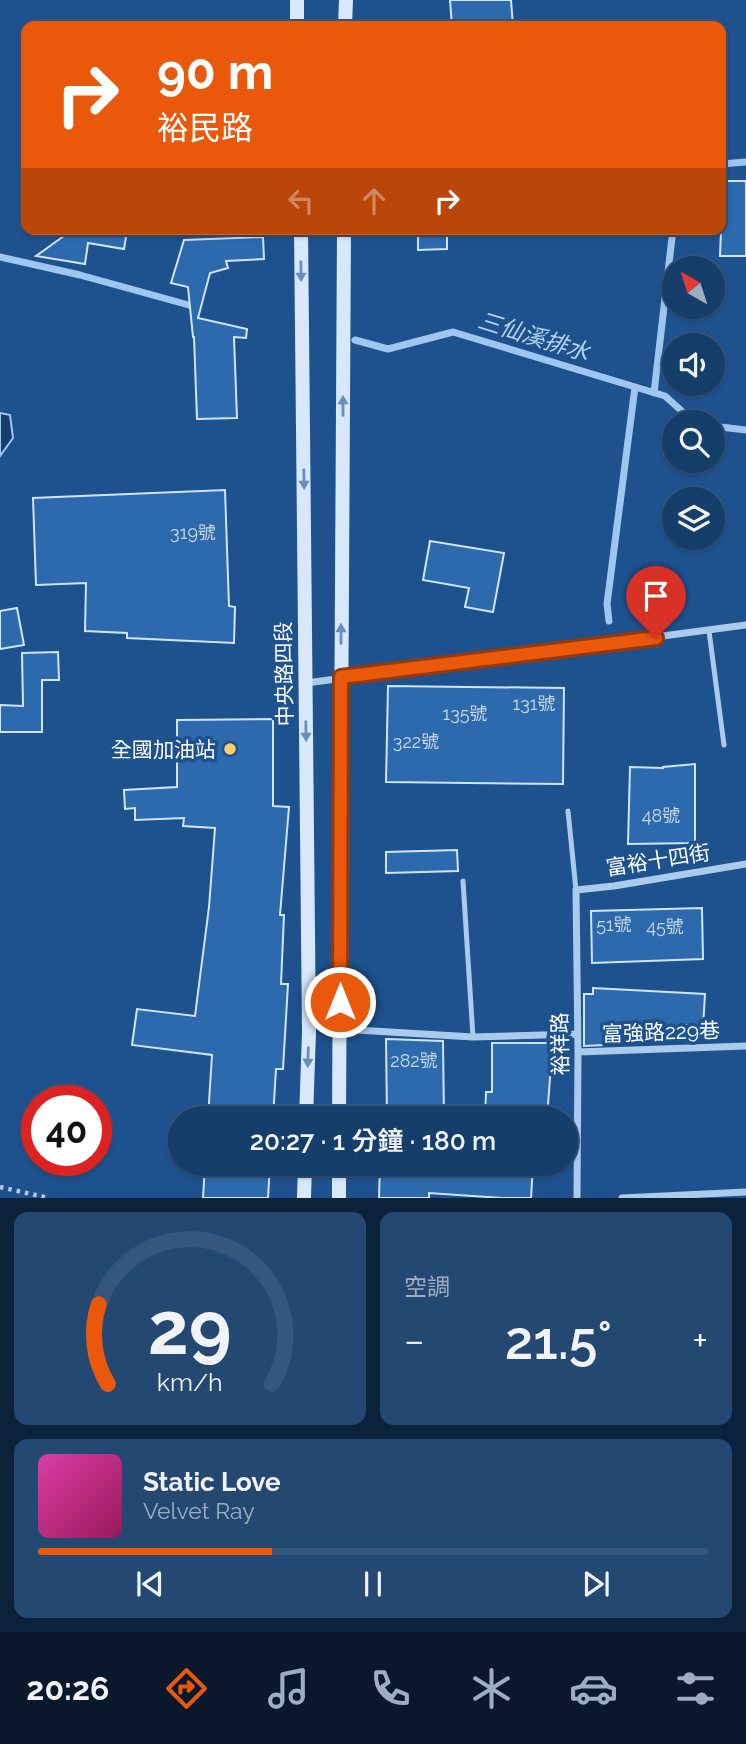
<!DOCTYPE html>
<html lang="zh-TW">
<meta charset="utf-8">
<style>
:root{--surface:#163e6b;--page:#234973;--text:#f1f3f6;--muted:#9eaec1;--line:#35577e;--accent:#ea580c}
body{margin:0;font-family:Raleway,"Noto Sans TC",sans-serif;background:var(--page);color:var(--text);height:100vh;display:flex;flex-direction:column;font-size:26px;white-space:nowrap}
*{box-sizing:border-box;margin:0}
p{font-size:23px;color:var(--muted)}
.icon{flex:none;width:38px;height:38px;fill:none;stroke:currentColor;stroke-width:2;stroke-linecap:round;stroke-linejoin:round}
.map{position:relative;height:1198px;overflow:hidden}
.drawer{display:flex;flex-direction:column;gap:14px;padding:14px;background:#0c223b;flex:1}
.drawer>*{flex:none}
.guide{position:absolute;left:21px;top:21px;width:705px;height:214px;border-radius:14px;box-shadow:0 2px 5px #0004,0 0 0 2px var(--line);background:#ea580c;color:#fff;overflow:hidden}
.needle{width:46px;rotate:321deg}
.buttons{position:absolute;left:662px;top:256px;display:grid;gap:14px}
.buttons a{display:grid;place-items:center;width:63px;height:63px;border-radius:50%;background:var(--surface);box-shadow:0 2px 5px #0004,0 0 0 2px var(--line);font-size:35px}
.speed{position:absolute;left:21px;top:1085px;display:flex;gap:14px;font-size:35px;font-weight:700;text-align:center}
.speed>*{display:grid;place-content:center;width:91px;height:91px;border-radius:50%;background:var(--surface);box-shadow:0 2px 5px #0004,0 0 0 2px var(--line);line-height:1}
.speed .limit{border:10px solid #d22;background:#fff;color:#111}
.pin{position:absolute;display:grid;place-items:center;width:60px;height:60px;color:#fff;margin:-72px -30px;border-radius:50% 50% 50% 0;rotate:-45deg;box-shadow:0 0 7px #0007}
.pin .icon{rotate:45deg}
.me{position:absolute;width:77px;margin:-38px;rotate:0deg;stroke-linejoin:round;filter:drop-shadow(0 0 5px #0008)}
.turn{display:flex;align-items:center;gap:24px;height:147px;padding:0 21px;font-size:32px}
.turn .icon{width:91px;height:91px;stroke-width:2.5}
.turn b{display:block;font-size:49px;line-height:60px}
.lanes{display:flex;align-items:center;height:66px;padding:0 21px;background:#0003;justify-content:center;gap:35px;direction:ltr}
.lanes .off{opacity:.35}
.big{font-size:52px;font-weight:600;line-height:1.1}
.drawer .card{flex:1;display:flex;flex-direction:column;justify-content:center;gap:10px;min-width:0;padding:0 24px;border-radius:14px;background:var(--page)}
.drawer .dial{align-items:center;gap:0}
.dial svg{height:182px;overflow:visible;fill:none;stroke:var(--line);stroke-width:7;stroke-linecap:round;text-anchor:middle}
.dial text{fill:var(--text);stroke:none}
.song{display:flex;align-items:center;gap:21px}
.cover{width:84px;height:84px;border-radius:10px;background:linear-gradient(135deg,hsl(320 70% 55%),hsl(330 70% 35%))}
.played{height:7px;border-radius:4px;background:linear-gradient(90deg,var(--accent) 35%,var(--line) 35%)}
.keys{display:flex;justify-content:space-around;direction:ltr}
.heat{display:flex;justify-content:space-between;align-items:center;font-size:38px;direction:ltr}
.drawer .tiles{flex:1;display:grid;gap:14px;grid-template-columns:1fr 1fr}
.card:last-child{grid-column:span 2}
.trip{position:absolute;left:168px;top:1106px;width:410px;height:70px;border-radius:35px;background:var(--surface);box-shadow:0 2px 5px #0004,0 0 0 2px var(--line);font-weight:600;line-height:70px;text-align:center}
.dock{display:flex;height:112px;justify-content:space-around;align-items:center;background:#09192b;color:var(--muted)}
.dock .icon{width:49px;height:49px}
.dock .on{color:var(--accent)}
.dock b{font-size:32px;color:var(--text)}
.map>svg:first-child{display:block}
</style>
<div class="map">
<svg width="746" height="1198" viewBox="0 0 746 1198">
<rect width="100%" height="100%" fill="#1d528f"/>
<!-- water -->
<path fill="#133c6d" stroke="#9ec6ef" stroke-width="2" d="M0,413L10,415L13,438L0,456Z"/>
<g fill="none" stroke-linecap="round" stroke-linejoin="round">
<!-- stream -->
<path stroke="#9ec6ef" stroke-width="7" d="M721,164L746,162
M0,257L80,275L196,307
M355,340L388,349L453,332L665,396L694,422
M654,393L673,229
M712,426L746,430
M609,621L607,604L635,387"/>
</g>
<!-- building -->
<path fill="#2c69ad" stroke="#d1e5fa" stroke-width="2" d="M450,0H511L513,26H452Z
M723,181H746V256H720Z
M69,229H117L127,231L124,249L88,243L85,264L36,256L68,233Z
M418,229H447V249L418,250Z
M263,237L264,259L226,261L228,268L210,273L198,318L247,329L246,338L234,337L237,418L197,419L194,337H193L188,287L171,283L184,240Z
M225,490L229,606L235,607L234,643L127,638V633L85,631L86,583L36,585L33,498Z
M430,541L504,553L493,612L465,607L469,588L423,580Z
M17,608L24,645L0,649V611Z
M58,652L59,680H42V732H0V705L23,706L22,653Z
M388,686L564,688L563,784L386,782Z
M273,719V806L289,807L280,915H284L281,984H288L283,1069H276L273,1118H208L212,1055L132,1045L137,1009L195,1016L209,907L215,828L183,826L184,818L135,820V808L125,809L124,790L177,787V720Z
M695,764V843L628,844L630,767L663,768V767Z
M457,850L458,871L386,873V852Z
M702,908L703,959L592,963L591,911Z
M593,988L705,994L703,1027L681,1025V1033L604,1028V1045L584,1046V994H593Z
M386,1039L443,1041L444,1118H387Z
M492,1043H560V1065H551L547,1118H485L486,1092H492Z
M205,1164H270L268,1198H203Z
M380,1164H533L531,1198H502L429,1193V1198H379Z"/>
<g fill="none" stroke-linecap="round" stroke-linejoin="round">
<!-- path -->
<path stroke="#abcbed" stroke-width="4.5" stroke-dasharray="3.5 5" stroke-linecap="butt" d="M0,1187L49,1198"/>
<!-- lane -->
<path stroke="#abcbed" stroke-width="5" d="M709,631L724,745
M568,811L576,890
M463,881L473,1037"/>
<!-- street -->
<path stroke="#abcbed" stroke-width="7" d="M306,683L746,625
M340,1029L473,1037L577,1034
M578,1052L746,1046
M577,1198L578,1052L576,890L614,886L746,864
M622,1198L746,1192"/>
<!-- secondary -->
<path stroke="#d8e7fa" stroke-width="14" d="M297,0V26
M345,26L346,0
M301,229L309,1033L306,1118
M339,1118L344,229
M304,1198L305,1164
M339,1198V1164"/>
</g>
<!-- one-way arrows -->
<defs><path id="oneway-solid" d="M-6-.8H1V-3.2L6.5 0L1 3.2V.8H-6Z" transform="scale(1.75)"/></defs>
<g fill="#688eba">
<use href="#oneway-solid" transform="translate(301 271) rotate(89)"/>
<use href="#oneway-solid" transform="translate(343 406) rotate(-90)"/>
<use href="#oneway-solid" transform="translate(304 479) rotate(89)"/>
<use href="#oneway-solid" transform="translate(341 634) rotate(-90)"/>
<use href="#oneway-solid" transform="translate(306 731) rotate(89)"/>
<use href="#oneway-solid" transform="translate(308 1057) rotate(92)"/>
</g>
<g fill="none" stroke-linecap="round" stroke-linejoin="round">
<defs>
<path id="route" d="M340,1002L341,677L656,638"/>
</defs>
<!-- route casing -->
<use href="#route" stroke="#983908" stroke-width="18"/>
<!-- route -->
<use href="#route" stroke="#ea580c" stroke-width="12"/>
</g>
<!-- markers -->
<circle fill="#fdce69" stroke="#1d528f" stroke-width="2.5" cx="230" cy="749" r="7"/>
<g text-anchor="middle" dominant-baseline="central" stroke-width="7" stroke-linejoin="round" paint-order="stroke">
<!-- number labels -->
<g font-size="18" fill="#cadaea">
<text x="193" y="532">319號</text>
<text x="534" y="703">131號</text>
<text x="465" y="713">135號</text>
<text x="416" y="741">322號</text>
<text x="661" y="815">48號</text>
<text x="614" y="924">51號</text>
<text x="665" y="926">45號</text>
<text x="414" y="1060">282號</text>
</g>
<!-- street labels -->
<g font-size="21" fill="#fff" stroke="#1d528f">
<text transform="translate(284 674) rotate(-91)">中央路四段</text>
<text transform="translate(658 860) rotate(-9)">富裕十四街</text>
<text transform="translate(661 1032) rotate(-2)">富強路229巷</text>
<text transform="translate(560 1044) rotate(-91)">裕祥路</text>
</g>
<!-- poi labels -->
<g font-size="21" fill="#fff" stroke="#1d528f" text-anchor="end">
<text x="216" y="749">全國加油站</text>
</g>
<!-- water labels -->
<g font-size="23" font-style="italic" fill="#b7d5f4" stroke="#1d528f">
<text transform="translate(534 336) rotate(17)">三仙溪排水</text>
</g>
</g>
</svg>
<div class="buttons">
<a><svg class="needle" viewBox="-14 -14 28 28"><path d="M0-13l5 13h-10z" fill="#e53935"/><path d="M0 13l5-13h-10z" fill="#9eaec1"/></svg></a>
<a><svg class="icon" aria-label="sound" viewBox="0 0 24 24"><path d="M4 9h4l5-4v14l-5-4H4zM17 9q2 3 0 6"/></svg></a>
<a><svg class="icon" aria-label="search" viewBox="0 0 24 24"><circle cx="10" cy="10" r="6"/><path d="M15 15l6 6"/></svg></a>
<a><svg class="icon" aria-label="layers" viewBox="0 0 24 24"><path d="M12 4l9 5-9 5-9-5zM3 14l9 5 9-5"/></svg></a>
</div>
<div class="speed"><div class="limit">40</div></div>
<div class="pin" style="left:656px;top:638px;background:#d93025"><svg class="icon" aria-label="arrive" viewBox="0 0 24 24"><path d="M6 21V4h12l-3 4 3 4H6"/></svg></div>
<svg class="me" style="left:340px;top:1002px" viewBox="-20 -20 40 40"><circle r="17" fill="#ea580c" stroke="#fff" stroke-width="3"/><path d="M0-11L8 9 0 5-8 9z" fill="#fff"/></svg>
<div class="trip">20:27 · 1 分鐘 · 180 m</div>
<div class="guide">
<div class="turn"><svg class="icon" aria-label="right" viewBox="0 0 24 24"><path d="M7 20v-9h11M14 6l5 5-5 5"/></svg><div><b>90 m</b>裕民路</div></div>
<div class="lanes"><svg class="icon off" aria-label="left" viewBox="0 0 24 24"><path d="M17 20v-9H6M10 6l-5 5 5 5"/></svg><svg class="icon off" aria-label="ahead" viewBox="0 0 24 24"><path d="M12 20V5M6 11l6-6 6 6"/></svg><svg class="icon" aria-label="right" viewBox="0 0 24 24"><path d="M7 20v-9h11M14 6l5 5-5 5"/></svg></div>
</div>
</div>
<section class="drawer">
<div class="tiles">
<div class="card dial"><svg viewBox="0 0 100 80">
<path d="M14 69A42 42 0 1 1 86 69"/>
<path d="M14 69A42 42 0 0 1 10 34" stroke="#ea580c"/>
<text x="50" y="56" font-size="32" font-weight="700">29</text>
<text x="50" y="72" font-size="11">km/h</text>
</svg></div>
<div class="card"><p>空調</p>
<div class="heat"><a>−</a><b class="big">21.5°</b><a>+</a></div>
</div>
<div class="card">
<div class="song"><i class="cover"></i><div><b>Static Love</b><p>Velvet Ray</p></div></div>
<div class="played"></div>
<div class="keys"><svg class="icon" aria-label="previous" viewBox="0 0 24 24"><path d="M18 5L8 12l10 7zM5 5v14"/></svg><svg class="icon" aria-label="pause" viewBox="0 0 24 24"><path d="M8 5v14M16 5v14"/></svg><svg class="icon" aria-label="next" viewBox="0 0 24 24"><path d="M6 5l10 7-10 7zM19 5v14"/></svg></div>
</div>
</div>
</section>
<nav class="dock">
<b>20:26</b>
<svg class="icon on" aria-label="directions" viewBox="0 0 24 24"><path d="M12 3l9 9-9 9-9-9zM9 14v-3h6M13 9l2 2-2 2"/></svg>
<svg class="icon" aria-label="music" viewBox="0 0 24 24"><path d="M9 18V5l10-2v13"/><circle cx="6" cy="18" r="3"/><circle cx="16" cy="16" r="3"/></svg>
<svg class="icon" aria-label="phone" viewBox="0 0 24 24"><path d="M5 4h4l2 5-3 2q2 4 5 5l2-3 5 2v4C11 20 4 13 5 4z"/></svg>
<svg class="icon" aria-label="climate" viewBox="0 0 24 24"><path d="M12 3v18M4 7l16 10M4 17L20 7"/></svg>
<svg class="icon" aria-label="car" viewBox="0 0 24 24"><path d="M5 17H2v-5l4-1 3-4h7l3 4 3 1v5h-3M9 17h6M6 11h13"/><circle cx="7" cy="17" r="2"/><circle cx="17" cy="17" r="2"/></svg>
<svg class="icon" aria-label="filters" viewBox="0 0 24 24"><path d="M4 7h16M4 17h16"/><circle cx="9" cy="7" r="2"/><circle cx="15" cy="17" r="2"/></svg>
</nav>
